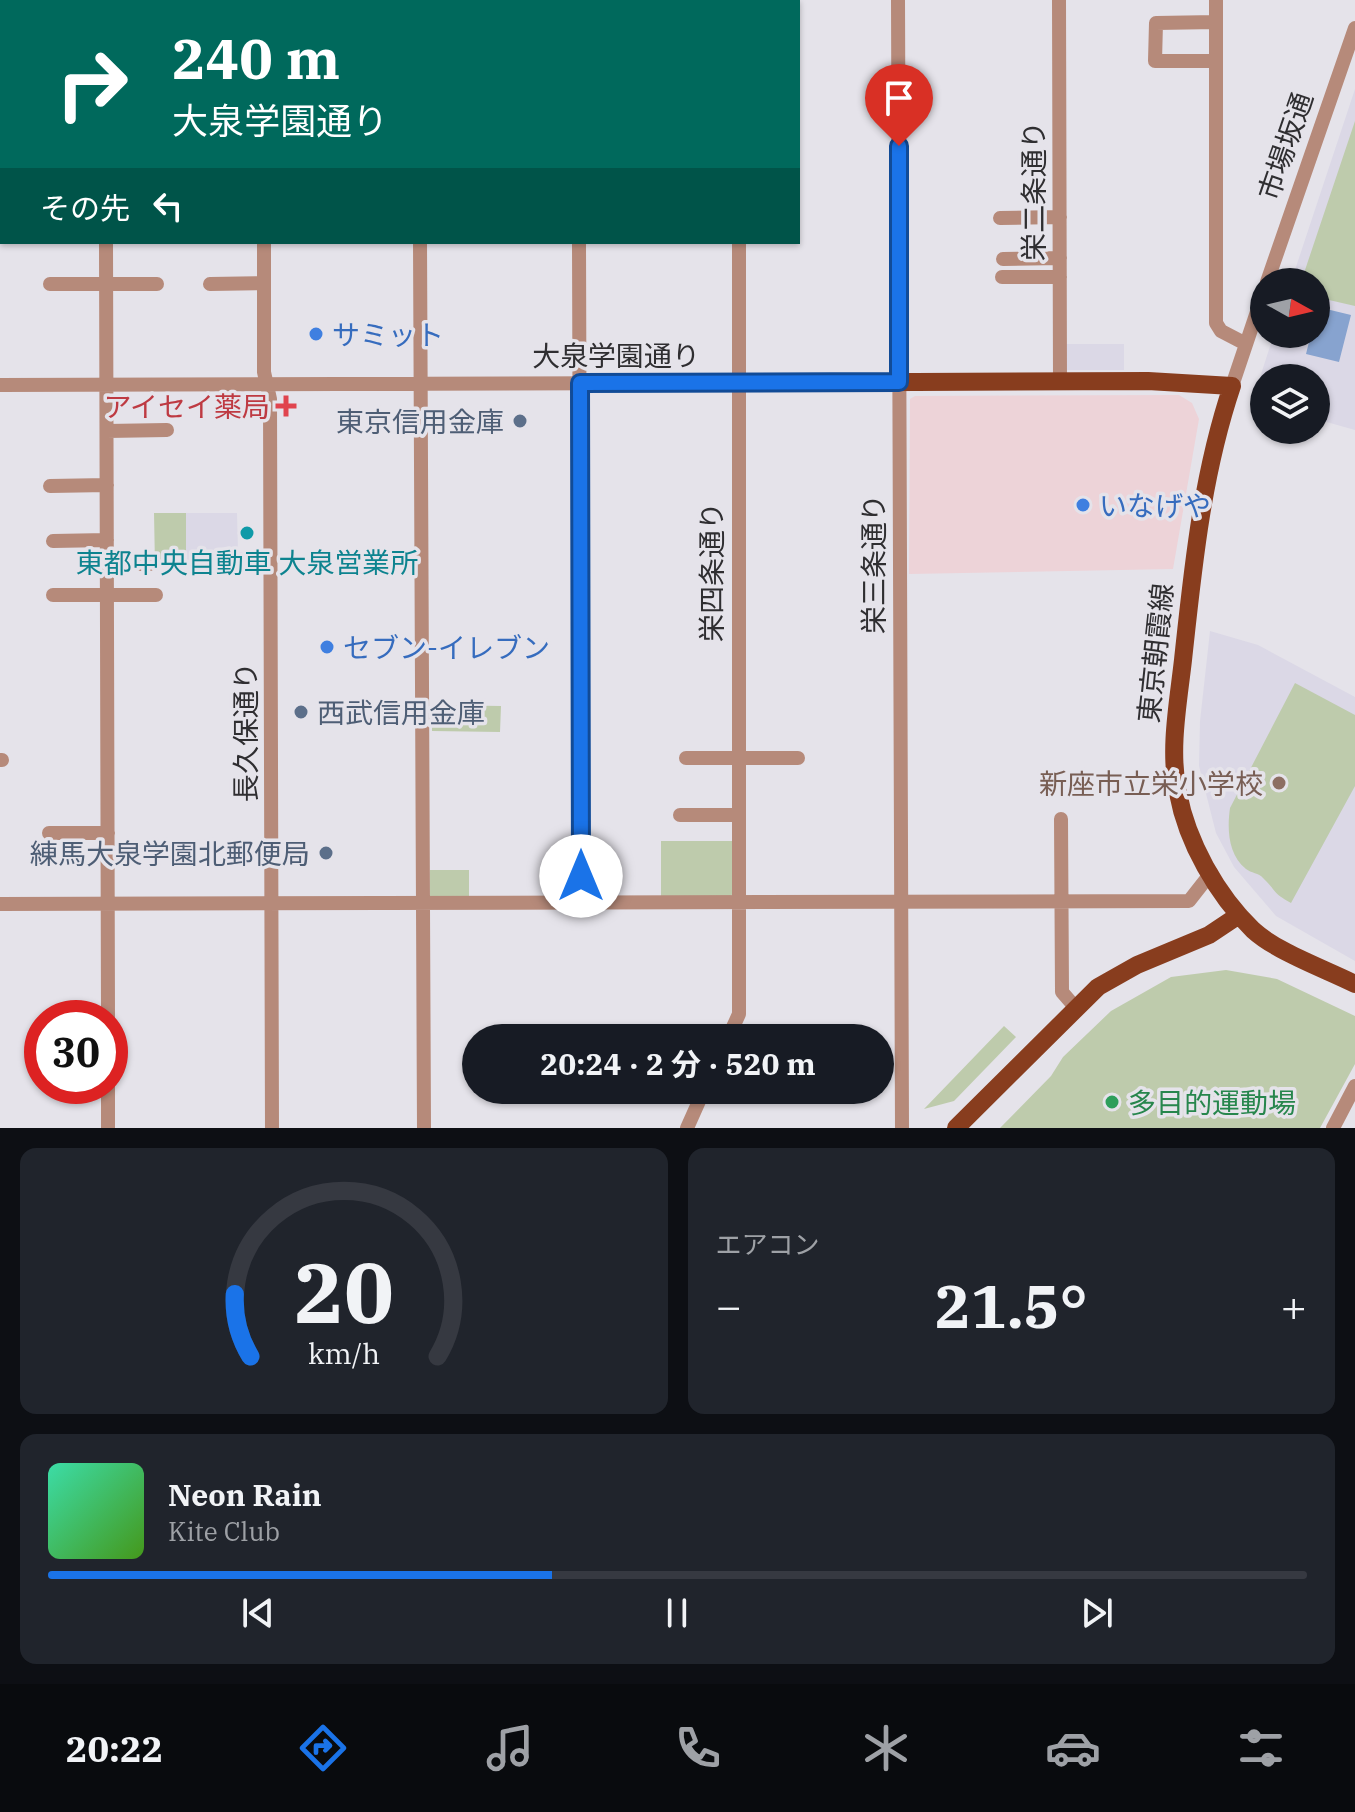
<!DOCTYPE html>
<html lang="ja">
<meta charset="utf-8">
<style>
:root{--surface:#171b24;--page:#20242c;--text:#f1f3f6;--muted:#9ea1a6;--line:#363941;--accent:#1a73e8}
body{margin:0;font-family:"IBM Plex Serif","Noto Sans JP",serif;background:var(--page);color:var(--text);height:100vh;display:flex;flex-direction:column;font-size:30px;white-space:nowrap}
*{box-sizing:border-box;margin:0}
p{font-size:26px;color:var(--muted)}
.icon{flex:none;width:44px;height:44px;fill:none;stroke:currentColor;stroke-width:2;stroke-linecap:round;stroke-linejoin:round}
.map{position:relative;height:1128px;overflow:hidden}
.side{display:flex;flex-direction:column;gap:20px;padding:20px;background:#0d0f14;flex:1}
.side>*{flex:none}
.banner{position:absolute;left:0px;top:0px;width:800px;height:244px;box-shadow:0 2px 6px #0004;background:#00695c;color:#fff;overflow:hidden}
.needle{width:52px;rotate:98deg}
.buttons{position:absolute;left:1250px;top:268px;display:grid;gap:16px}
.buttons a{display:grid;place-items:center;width:80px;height:80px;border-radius:50%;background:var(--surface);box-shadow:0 2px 6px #0004;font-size:40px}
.speed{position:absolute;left:24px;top:1000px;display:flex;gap:16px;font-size:40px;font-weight:700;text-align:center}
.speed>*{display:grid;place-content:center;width:104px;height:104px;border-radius:50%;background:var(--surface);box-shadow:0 2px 6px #0004;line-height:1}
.speed .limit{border:12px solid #d22;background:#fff;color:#111}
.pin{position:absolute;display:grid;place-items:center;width:68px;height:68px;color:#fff;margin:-82px -34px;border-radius:50% 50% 50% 0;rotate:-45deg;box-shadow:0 0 8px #0007}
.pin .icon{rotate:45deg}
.me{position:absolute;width:88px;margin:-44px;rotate:0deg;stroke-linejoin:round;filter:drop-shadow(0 0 6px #0008)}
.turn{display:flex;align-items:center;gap:28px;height:168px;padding:0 40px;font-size:36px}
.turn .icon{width:104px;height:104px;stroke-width:2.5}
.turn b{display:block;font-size:56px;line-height:68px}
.then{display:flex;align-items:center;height:76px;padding:0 40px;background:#0003;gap:16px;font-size:30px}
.big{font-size:60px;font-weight:700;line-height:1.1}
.side .tile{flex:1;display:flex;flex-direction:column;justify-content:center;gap:12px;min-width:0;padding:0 28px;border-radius:16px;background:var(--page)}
.side .dial{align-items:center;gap:0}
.dial svg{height:208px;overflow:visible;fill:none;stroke:var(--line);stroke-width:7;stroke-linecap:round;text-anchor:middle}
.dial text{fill:var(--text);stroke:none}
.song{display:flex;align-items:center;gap:24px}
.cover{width:96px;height:96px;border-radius:12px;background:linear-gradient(135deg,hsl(160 70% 55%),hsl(100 70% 35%))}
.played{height:8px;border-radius:4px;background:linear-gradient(90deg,var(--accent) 40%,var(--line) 40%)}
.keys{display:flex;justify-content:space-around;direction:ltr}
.heat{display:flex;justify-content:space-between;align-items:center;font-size:44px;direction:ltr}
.side .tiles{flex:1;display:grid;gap:20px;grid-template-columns:1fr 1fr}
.tile:last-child{grid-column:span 2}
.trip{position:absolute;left:462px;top:1024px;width:432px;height:80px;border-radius:40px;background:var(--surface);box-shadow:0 2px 6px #0004;font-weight:700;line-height:80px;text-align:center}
.tab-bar{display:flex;height:128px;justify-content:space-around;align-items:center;background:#090b0e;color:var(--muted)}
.tab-bar .icon{width:56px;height:56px}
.tab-bar .selected{color:var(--accent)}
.tab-bar b{font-size:36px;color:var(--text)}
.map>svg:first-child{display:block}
</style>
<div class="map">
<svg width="1355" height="1128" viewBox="0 0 1355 1128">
<rect width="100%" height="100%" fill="#e5e3ea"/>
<!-- commercial -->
<path fill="#edd3d8" d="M1179,395L1192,403L1199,419L1173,569L909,574L910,399L915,396Z"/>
<!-- built -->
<path fill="#dbd8e6" d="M1355,89V430L1316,419V378H1264V405L1252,402L1274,334H1316V282H1291Z
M1065,344H1124V370H1065Z
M186,513H237L238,552H255V566H186Z
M1210,631L1258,645L1355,697V961L1276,916L1234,867L1216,833L1199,766L1200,721Z"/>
<!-- green -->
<path fill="#becbac" d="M1355,121V306L1316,297V282H1301Z
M154,513H186V566H155Z
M1295,683L1355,715V786L1291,903C1272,893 1276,890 1263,878C1259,873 1251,873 1246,869C1228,854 1227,829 1230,808Z
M432,705L501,706L500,732L432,731Z
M661,841H734V893L728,898L661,900Z
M430,870H469V896H430Z
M1226,970L1277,979L1355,1016V1064L1320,1128H1000L1051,1076L1063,1057L1111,1011L1171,977Z
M1004,1026L1016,1037L954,1101L924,1109Z"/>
<!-- water -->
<path fill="#87a3cf" d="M1318,307L1351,315L1339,362L1306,354L1311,334H1316Z"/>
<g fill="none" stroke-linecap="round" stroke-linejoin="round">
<!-- minor -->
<path stroke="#b68a7a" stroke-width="14" d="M106,0V2
M263,0V2
M420,0V2
M578,0V2
M737,0V2
M898,0L902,1128
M1059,0L1060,382
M1216,0V323L1221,331L1246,344
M1216,61H1155L1156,23L1216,22
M1000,218L1060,217
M106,242L108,1018
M264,242V372L270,399L272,1128
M420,242L424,1128
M579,242L581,902
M1003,259L1060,258
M1002,277H1060
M1267,282L1355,28
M50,284H157
M210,284L264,283
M0,385L680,383
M1232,386L1264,291
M107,431L167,430
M50,486L107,485
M53,541L107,540
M107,564H150
M53,595H156
M686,758H798
M0,760H2
M680,815H738
M1061,819L1062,992L1075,1007
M49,833H108
M0,904L1189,901L1211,873
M728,1038L739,1014V242
M108,1128V1086
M687,1128L704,1090
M1333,1128L1355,1086"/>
<!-- major -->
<path stroke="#883d1e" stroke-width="18" d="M680,383L1148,381L1232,386C1202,475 1193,567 1183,660C1178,704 1169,750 1178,793C1187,842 1217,895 1253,930C1277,952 1325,969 1355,984
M956,1128L1098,987L1137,965L1209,935L1239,915"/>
</g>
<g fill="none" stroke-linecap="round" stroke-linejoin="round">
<defs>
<path id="route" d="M581,876L580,383L899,382V146"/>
</defs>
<!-- route casing -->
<use href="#route" stroke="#114b97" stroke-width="20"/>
<!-- route -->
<use href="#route" stroke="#1a73e8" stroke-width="14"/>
</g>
<!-- markers -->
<g fill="#3f7fe0" stroke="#e5e3ea" stroke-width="3">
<circle cx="316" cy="334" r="8"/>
<circle cx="1083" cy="505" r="8"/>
<circle cx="327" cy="647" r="8"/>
</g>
<path fill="#e0444e" stroke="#e5e3ea" stroke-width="3" d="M282 394h8v8h8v8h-8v8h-8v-8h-8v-8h8z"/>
<g fill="#5c6f8a" stroke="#e5e3ea" stroke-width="3">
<circle cx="520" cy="421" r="8"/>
<circle cx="301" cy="712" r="8"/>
<circle cx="326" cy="853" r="8"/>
</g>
<circle fill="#0f9aa8" stroke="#e5e3ea" stroke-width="3" cx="247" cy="533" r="8"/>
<circle fill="#8d6e63" stroke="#e5e3ea" stroke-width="3" cx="1279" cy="783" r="8"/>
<circle fill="#2e9e5b" stroke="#e5e3ea" stroke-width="3" cx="1112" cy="1102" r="8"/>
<g text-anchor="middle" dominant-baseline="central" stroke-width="7" stroke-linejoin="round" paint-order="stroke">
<!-- street labels -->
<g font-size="28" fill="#2f2e31" stroke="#e5e3ea">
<text transform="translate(1285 146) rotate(-71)">市場坂通</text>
<text transform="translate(1033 191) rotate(-90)">栄二条通り</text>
<text x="616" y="355">大泉学園通り</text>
<text transform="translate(873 564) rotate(-90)">栄三条通り</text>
<text transform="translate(711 572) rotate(-90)">栄四条通り</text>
<text transform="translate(1155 653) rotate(-84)">東京朝霞線</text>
<text transform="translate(245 732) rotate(-90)">長久保通り</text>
</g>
<!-- shop labels -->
<g font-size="28" fill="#366cbe" stroke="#e5e3ea" text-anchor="start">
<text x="332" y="334">サミット</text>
<text x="1099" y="505">いなげや</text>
<text x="343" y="647">セブン-イレブン</text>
</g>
<!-- health labels -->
<g font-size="28" fill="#be3a42" stroke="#e5e3ea" text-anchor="end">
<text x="270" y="406">アイセイ薬局</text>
</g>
<!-- service labels -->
<g font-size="28" fill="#4e5e75" stroke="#e5e3ea" text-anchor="end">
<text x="504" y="421">東京信用金庫</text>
<text x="317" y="712" text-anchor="start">西武信用金庫</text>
<text x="310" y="853">練馬大泉学園北郵便局</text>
</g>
<!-- culture labels -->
<g font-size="28" fill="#0d838f" stroke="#e5e3ea">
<text x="247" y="562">東都中央自動車 大泉営業所</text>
</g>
<!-- education labels -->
<g font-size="28" fill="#785e54" stroke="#e5e3ea" text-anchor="end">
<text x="1263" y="783">新座市立栄小学校</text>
</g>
<!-- leisure labels -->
<g font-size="28" fill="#27864d" stroke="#e5e3ea" text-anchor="start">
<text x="1128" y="1102">多目的運動場</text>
</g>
</g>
</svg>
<div class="buttons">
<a><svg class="needle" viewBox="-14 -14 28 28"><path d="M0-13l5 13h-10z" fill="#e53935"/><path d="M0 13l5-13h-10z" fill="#9ea1a6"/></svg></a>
<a><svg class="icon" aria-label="layers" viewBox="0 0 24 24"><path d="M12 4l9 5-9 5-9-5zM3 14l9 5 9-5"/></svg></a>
</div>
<div class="speed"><div class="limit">30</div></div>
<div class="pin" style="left:899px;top:146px;background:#d93025"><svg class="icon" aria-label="arrive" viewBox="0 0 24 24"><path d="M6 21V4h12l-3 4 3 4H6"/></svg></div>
<svg class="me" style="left:581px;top:876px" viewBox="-20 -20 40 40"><circle r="19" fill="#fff"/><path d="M0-13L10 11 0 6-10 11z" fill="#1a73e8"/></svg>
<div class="trip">20:24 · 2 分 · 520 m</div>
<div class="banner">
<div class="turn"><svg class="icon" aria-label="right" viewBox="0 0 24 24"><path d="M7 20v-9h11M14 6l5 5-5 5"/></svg><div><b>240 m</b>大泉学園通り</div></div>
<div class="then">その先<svg class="icon" aria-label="left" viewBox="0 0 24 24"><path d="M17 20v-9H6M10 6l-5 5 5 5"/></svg></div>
</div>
</div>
<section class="side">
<div class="tiles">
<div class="tile dial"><svg viewBox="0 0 100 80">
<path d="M14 69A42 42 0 1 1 86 69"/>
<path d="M14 69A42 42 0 0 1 8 45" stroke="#1a73e8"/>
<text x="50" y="56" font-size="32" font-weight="700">20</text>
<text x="50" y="72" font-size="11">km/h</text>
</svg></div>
<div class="tile"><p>エアコン</p>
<div class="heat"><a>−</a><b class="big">21.5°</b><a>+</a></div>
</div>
<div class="tile">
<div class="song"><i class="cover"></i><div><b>Neon Rain</b><p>Kite Club</p></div></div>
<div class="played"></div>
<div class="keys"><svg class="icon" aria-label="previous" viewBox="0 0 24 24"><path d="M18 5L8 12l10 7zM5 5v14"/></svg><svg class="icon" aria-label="pause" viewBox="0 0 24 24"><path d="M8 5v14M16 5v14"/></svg><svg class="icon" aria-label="next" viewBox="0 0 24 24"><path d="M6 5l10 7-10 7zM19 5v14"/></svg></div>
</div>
</div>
</section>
<nav class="tab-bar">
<b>20:22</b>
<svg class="icon selected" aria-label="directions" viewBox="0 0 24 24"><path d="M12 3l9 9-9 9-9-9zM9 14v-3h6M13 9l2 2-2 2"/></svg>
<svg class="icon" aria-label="music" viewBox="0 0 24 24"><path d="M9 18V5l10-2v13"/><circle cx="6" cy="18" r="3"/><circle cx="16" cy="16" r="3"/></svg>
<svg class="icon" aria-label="phone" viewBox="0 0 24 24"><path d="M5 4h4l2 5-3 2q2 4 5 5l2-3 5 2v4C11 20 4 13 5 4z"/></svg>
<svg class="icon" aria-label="climate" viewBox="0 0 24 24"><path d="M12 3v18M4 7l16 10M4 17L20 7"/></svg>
<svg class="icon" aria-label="car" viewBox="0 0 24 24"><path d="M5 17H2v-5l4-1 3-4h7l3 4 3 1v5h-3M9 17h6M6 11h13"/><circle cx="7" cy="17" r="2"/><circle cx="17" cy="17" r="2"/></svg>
<svg class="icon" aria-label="filters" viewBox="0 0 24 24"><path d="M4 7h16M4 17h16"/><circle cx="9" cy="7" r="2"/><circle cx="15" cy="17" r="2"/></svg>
</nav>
